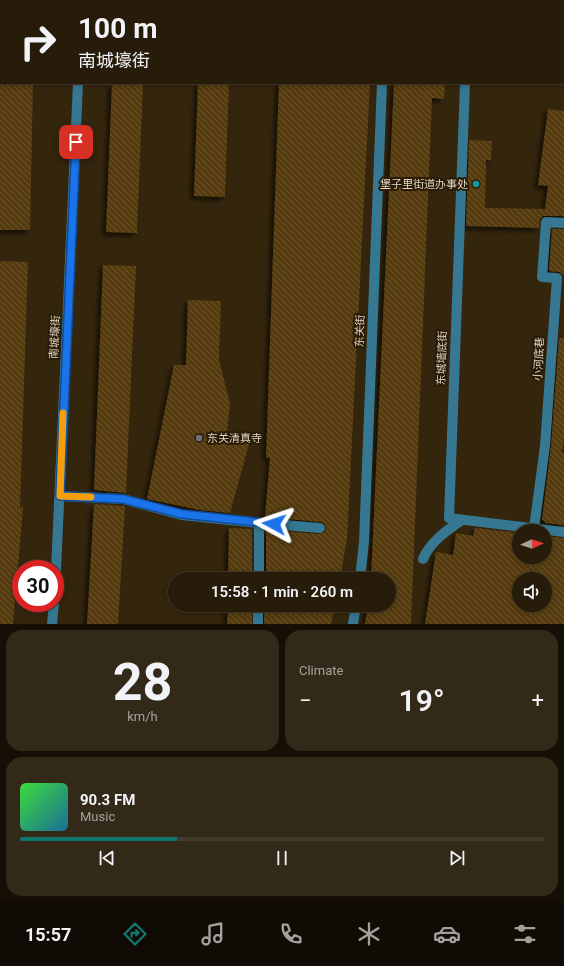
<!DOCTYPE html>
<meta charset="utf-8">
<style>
:root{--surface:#271c0a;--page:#332918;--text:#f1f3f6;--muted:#a4a19c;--line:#433a2b;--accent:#0f766e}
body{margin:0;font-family:Roboto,"Noto Sans SC",sans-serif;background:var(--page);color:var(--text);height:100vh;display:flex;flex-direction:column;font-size:15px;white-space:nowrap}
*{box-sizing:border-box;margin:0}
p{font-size:13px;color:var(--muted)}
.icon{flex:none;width:22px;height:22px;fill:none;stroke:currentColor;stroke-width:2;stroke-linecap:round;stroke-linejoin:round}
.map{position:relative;height:624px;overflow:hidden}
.sheet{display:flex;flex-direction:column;gap:6px;padding:6px;background:#150f06;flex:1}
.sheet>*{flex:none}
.top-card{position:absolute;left:0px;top:0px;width:564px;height:84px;box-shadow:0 2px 6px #0003,0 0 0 1px var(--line);background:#271c0a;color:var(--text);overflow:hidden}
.needle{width:26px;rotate:87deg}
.buttons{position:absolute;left:512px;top:524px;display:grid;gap:8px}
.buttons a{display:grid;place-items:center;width:40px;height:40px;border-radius:50%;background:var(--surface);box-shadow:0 2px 6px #0003,0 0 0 1px var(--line);font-size:20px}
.speed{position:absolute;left:12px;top:560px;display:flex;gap:8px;font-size:20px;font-weight:700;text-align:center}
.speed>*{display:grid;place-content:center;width:52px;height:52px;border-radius:50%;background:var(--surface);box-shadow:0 2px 6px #0003,0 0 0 1px var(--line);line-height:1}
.speed .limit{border:6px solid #d22;background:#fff;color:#111}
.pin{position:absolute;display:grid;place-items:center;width:34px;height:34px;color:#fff;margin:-17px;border-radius:8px;box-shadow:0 2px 6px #0006}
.me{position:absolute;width:44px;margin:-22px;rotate:275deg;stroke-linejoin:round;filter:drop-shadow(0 0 3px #0008)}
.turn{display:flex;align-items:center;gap:14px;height:84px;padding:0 12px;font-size:18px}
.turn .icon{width:52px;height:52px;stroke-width:2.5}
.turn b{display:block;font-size:28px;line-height:34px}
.big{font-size:30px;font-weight:600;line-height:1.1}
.sheet .tile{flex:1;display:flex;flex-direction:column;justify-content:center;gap:6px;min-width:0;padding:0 14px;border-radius:16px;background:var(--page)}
.sheet .dial{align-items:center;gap:0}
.dial b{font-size:52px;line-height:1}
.song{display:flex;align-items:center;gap:12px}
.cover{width:48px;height:48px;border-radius:6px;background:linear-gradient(135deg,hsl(120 70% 55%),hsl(200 70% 35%))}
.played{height:4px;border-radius:2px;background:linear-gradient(90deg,var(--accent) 30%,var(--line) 30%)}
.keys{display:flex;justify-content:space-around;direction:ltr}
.heat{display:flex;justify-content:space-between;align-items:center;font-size:22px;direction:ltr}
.sheet .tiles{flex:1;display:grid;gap:6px;grid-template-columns:1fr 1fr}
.tile:last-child{grid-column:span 2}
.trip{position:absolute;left:168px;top:572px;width:228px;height:40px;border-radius:20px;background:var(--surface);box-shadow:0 2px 6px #0003,0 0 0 1px var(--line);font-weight:600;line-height:40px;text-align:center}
.dock{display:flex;height:64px;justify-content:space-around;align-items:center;background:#100b04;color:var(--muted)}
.dock .icon{width:28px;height:28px}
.dock .active{color:var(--accent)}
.dock b{font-size:18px;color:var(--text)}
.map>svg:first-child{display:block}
</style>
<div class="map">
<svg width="564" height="624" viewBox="0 0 564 624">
<defs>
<pattern id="building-back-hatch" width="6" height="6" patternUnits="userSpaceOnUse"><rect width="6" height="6" fill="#543b0e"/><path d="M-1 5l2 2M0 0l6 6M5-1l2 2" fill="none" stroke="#6c5630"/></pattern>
<filter id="shadow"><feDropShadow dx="-3.5" dy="3.5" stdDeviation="2" flood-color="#0009"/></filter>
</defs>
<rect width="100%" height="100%" fill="#34250d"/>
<!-- building -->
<path fill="url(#building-back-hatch)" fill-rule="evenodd" filter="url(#shadow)" d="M0,83H33L30,230H0Z
M112,83H143L137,233L106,232Z
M198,83H229L225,197L194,196Z
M279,83H370L347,539L340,579H266V530L319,534L325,532L326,528L324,523L321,522L265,517L270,458H266Z
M394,83H445L444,99L432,98L411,624H365L368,605H389V579H371Z
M548,109L564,111V216H543L540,219L539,228L466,226L469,140L492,141L491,160H486L485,208L545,209L548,186L538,185Z
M552,229H564V276L560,272L549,271Z
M0,261L28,262L20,507L23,508L13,624H0Z
M103,265L136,266L126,493L94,490Z
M188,300L221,301L219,360L230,403L227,434L250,441L230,513L200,510L147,499L174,365H186Z
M559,338H564V440L562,453H564V525L545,523V521L542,520L551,447Z
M94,504L125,506L118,624H87Z
M229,528L252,529V579H228Z
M475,528L519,533V557H545V536L564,538V624H425L436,552L453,555L456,533L473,536ZM519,579H545V605H519Z
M228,605H252V624H227Z
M264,605H335L331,624H264Z"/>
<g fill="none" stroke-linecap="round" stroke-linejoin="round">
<!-- minor -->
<path stroke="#367892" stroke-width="10" d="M383,0V1
M466,0V1
M82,1V0
M543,1V0
M563,53H564
M465,83L449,518L564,532
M60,496L123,499L182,515L259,523V579
M259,523L320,528
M534,528L545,446L557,278L542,277L546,222L564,223
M423,559C430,542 447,530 462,520
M360,579L364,542L382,83
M55,592L78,83
M52,624L54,603
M258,624V605
M353,624L356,605"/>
</g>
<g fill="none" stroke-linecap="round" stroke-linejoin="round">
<defs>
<path id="route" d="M76,142L60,496L123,499L182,514L274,524"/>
</defs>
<!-- route casing -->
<use href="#route" stroke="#114b97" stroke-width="10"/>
<!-- route -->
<use href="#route" stroke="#1a73e8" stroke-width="7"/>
<!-- slow -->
<path stroke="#f59e0b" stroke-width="7" d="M63,413L60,496L91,497"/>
</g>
<!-- markers -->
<circle fill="#0f9aa8" stroke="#2a1b04" stroke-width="1.5" cx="476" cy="184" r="4"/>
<circle fill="#6b7280" stroke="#2a1b04" stroke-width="1.5" cx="199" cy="438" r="4"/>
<g text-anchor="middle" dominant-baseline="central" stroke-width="4" stroke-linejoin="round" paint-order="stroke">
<!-- poi labels -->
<g font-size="11" fill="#dfd5c7" stroke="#2a1b04" text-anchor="end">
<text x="468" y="184">堡子里街道办事处</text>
<text x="207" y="438" text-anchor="start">东关清真寺</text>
</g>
<!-- street labels -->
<g font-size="11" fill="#dfd5c7" stroke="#2a1b04">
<text transform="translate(360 331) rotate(-88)">东关街</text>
<text transform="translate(55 337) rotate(-87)">南城壕街</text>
<text transform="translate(442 358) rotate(-88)">东城墙底街</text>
<text transform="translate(539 359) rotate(-87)">小河底巷</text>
</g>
</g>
</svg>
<div class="buttons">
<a><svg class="needle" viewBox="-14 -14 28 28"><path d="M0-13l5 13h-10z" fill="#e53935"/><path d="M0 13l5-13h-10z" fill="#a4a19c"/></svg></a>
<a><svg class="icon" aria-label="sound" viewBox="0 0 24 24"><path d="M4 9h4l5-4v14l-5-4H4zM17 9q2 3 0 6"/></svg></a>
</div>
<div class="speed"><div class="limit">30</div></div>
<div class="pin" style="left:76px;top:142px;background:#d93025"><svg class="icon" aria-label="arrive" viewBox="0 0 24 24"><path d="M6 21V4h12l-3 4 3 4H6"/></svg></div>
<svg class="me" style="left:274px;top:524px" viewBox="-20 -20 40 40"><path d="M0-17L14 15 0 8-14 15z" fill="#1a73e8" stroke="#fff" stroke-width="4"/></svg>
<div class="trip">15:58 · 1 min · 260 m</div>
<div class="top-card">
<div class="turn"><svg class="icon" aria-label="right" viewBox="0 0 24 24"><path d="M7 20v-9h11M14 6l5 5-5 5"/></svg><div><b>100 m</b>南城壕街</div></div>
</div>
</div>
<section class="sheet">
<div class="tiles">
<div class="tile dial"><b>28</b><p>km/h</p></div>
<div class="tile"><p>Climate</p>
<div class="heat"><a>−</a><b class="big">19°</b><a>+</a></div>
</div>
<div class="tile">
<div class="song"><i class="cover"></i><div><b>90.3 FM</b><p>Music</p></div></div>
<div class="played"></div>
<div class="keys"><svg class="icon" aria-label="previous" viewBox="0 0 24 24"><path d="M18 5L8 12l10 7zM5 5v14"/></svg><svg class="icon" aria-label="pause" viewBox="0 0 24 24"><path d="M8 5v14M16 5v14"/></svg><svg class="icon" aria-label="next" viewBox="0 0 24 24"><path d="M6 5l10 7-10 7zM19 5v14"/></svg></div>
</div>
</div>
</section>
<nav class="dock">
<b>15:57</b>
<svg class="icon active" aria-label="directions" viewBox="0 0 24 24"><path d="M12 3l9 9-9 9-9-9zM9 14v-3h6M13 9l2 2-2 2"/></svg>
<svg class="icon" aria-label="music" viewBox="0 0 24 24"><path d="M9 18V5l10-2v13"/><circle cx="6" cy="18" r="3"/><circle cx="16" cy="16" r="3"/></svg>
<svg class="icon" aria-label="phone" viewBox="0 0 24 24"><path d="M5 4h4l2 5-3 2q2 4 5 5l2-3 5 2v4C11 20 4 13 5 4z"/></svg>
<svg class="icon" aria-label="climate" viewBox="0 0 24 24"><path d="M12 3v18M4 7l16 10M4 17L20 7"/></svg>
<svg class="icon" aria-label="car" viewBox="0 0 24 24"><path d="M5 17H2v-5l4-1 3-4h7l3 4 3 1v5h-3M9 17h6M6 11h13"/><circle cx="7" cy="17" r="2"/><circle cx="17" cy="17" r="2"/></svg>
<svg class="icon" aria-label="filters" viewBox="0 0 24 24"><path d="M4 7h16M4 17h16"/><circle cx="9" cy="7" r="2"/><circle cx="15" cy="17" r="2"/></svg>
</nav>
